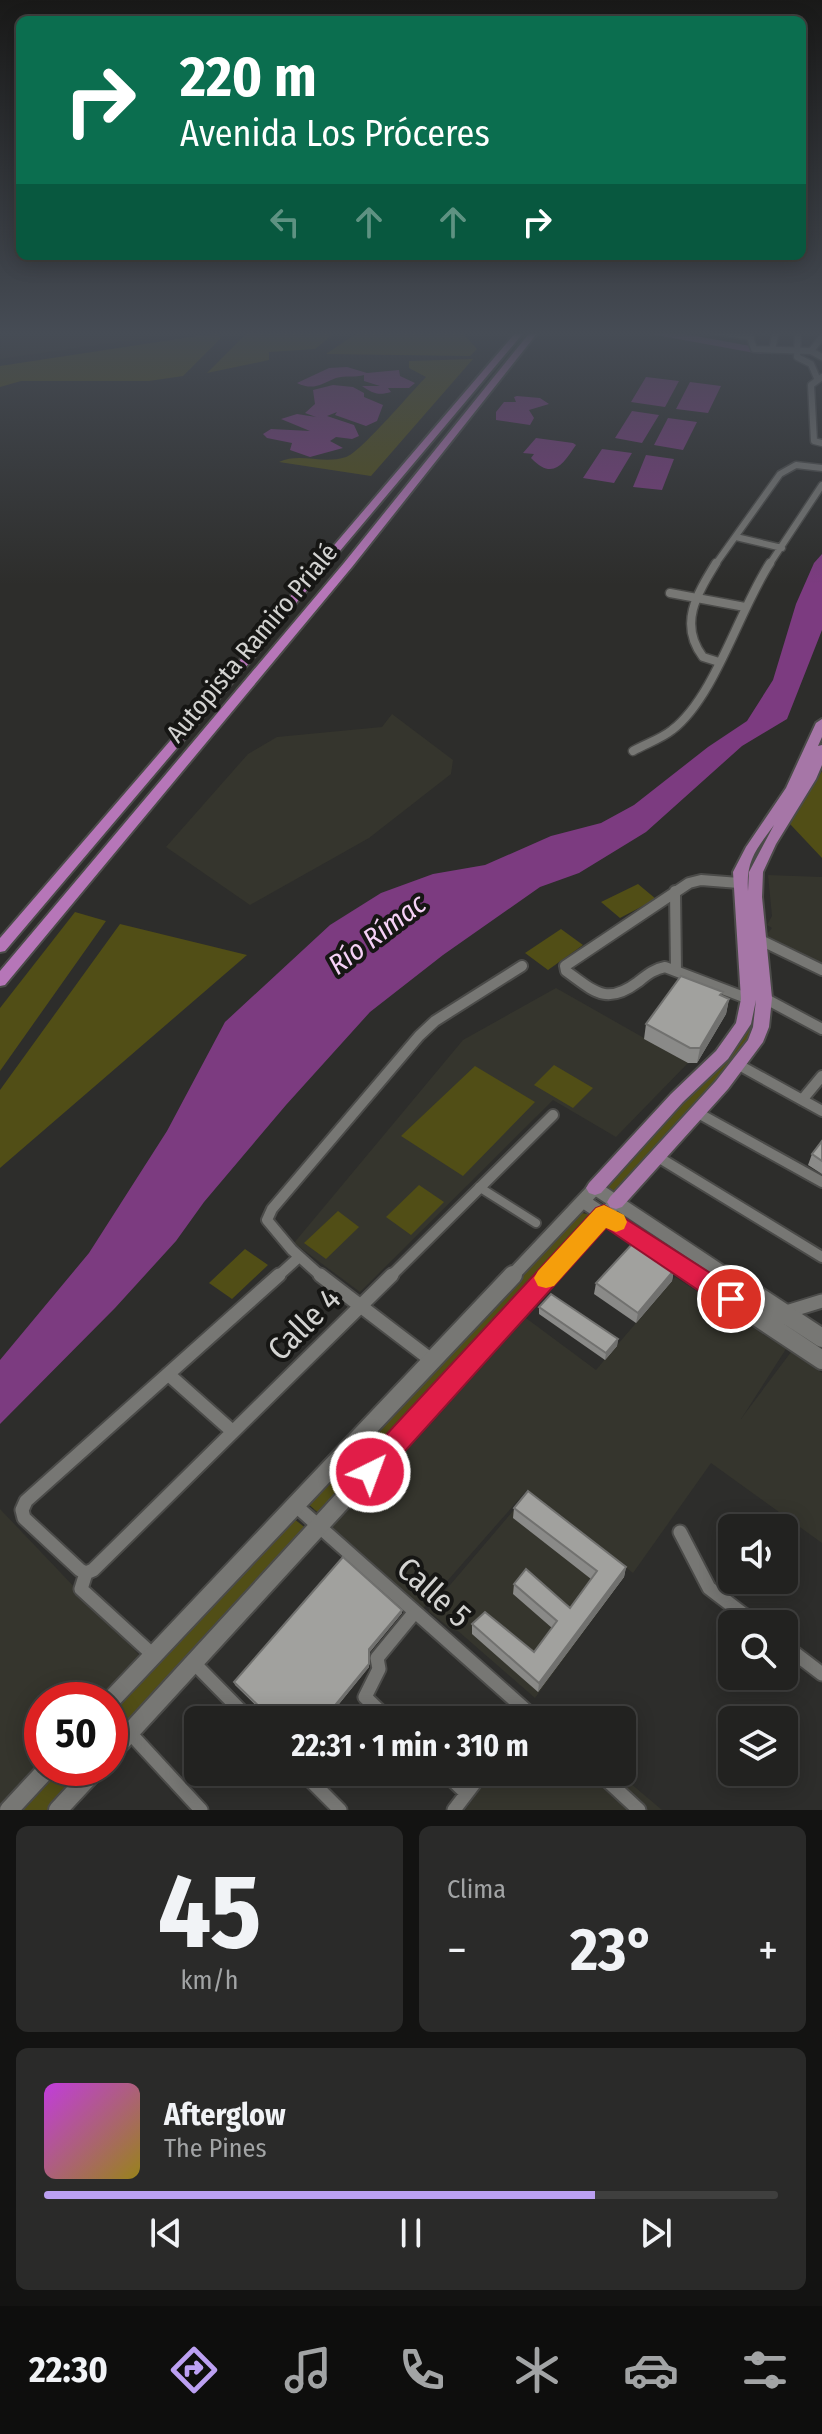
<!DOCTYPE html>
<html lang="es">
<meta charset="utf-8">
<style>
:root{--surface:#222220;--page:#2a2a29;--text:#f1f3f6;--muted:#a2a4a5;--line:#3f3f3e;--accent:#bca0f2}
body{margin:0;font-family:"Fira Sans Condensed",sans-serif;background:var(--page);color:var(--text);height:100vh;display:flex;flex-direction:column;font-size:30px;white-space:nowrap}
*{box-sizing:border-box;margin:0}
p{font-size:26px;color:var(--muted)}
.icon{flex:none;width:44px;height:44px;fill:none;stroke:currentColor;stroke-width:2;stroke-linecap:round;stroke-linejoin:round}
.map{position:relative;height:1810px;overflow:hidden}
.side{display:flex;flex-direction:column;gap:16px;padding:16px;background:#131312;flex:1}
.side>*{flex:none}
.guide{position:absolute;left:16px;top:16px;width:790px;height:244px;border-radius:12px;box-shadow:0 4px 20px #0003,0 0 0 2px var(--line);background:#0b6e4f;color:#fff;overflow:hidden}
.tools{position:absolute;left:718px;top:1514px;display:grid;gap:16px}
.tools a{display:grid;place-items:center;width:80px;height:80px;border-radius:12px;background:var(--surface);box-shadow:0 4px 20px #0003,0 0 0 2px var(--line);font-size:40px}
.speed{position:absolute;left:24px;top:1682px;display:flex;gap:16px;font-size:40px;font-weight:700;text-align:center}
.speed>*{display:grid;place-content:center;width:104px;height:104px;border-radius:50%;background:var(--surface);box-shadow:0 4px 20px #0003,0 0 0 2px var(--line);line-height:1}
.speed .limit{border:12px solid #d22;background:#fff;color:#111}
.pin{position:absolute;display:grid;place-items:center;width:68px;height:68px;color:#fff;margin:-34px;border:4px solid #fff;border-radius:50%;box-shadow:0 2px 8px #0007}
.me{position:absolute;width:88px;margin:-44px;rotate:42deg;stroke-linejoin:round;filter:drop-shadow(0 0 6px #0008)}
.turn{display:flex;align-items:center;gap:28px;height:168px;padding:0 32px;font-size:36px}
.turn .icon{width:104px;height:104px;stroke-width:2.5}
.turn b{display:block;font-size:56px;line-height:68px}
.lanes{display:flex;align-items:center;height:76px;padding:0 32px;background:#0003;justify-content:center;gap:40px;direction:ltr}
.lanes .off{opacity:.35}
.big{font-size:60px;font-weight:700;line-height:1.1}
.side .card{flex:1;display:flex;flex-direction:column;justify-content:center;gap:12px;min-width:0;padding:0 28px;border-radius:12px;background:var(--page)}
.side .dial{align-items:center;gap:0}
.dial b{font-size:104px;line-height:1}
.song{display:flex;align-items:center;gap:24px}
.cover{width:96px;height:96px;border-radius:12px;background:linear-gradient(135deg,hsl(290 70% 55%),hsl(50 70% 35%))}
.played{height:8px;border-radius:4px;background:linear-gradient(90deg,var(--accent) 75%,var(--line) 75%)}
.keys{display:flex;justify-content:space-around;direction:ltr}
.heat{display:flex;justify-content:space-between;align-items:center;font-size:44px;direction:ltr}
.side .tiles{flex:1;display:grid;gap:16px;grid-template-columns:1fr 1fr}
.card:last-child{grid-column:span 2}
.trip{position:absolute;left:184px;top:1706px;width:452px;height:80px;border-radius:12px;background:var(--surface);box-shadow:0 4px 20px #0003,0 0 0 2px var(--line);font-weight:700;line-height:80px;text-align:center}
.tab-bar{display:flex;height:128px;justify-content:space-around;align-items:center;background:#0e0e0d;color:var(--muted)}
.tab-bar .icon{width:56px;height:56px}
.tab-bar .on{color:var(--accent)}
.tab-bar b{font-size:36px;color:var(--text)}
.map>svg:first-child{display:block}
</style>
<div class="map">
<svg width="822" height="1810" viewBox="0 0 822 1810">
<rect width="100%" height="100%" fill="#2d2d2b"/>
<!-- built -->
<path fill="#35352d" d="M1,331H193L0,359Z
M392,714L453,760L451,774L369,838L250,905L166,847L248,754L277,737L382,727Z
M768,875L822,877V964L765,936L772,928L767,925L772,916Z
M556,988L688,1063L616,1137L553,1100L360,1292L294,1243L463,1040Z
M675,1277L786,1349L741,1419L791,1352L822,1373V1543L711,1463L633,1573L527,1490L420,1612L311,1512L503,1301L596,1370Z
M524,1498L624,1577L535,1698L458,1631L451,1629L428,1611Z
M0,1509L158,1675L110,1727V1700H42V1768H72L32,1810H0Z
M492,1772H617L662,1810H465Z"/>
<!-- green -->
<path fill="#514e16" d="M249,331H337L315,349L269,352V360L207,373Z
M360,331H461L477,349L470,356L326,354Z
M217,333L221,338L183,376L149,381H21L0,387V366Z
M473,359L371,476L279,462C301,452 322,465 346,457C360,453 412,391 426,377L409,368V361Z
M822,771V858L790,824Z
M638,884L656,899L620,918L601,902Z
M75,912L106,921L0,1071V1008Z
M120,924L247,955L0,1168V1090Z
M561,929L583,945L548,970L525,953Z
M747,942L760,1005L747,1045L617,1194H610L603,1188L741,1039Z
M554,1065L593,1088L573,1108L534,1085Z
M475,1066L535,1102L463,1176L401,1136Z
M419,1185L444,1202L411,1235L386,1217Z
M338,1211L359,1227L326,1259L304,1243Z
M581,1213L588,1214L590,1223L321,1515L307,1503L575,1215Z
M245,1249L268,1265L232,1299L209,1283Z
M293,1518L308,1530L110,1747V1715Z
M60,1768H91L52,1810H21Z"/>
<!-- water -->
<path fill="#7c3b80" d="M347,367L367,373L399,370L400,376L415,383L409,388H388L391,392C378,396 372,393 362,386H380L364,381V375C355,378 345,375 336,378C321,384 314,391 297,383L329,368Z
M646,377L679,381L665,407L631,402Z
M690,382L721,386L708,413L676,409Z
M333,385L353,387L364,393V397L383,405L377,421L366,426L335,415L337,412L327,416L354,425L359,436L352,439L336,437L330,441L343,448L310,457L290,450L292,443L267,438L263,434L271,429L310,431L281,419L297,414L316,417L305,413L315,404L313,390Z
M517,396L540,398L549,404L529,410L534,418L530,425L496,420V412L504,402H516L514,397Z
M632,411L659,415L642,443L615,438Z
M668,418L697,422L683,450L654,445Z
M536,438L573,443L576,445C563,464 553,481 531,458L534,454L523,453Z
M602,449L632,453L614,483L583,478Z
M646,455L674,459L662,490L633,487Z
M822,554V630L787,719L742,746L646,832L579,873L540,887L443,955L370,1012L286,1105L204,1202L176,1241L115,1308L0,1424V1360L89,1253L167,1131L225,1022L330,925L381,893L433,874L485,865L551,836L601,823L634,805L708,747L747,721L773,680L796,604L814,563Z"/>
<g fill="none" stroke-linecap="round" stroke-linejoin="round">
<!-- canal -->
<path stroke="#7c3b80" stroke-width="6" d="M651,331L761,351"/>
<defs>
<path id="pedestrian" d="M479,1187L536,1223"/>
<path id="minor-far3" d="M715,331L751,337
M748,331L754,349L811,351L822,357
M798,331L797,357L811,364L817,378
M772,350L776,331
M811,351L822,337
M822,377L811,385L814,441L822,443
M736,537L782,548
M715,565L780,474L796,465L822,468
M769,565L822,485"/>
<path id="minor-far2" d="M716,563C697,594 678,624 703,657L719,662
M670,593L745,607
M633,751C645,744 661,739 672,730C715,697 739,610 770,563"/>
<path id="minor-far1" d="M739,883L701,880L689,883L565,966L566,971C594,991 606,1006 638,982C647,975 654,969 665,967L749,999
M675,891L676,971
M756,938L822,970
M764,998L822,1029
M739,1065L822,1111
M802,1100L822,1076
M698,1113L822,1182
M658,1157L822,1257
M277,1277L299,1257
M322,1277L292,1250L267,1220L272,1209L419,1036L435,1021L522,966
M390,1277L553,1115"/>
<path id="minor" d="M279,1275L26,1501L22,1510L24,1518L80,1570L86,1573L93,1570L392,1275
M320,1275L430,1359
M783,1313L822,1301
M168,1374L232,1431
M295,1505L537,1720
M680,1532L709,1588L756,1624
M86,1573L81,1589L153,1655
M784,1645L822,1674
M194,1663L250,1720
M389,1720L365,1697L379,1669L377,1658L414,1613
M130,1733L201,1810
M302,1772L340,1810
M444,1772L466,1793
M598,1772L639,1810
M454,1810L483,1772"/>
<path id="secondary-far1" d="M583,1201L697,1277
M511,1277L595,1188L729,1277
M548,1277L616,1202"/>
<path id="secondary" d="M694,1275L822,1360
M726,1275L822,1338
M110,1701L513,1275
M110,1754L549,1275
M9,1810L48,1768
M58,1810L97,1768"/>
<path id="primary" d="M822,719V737L818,746L822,745V765L816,779L776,844L763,872L762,897L772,998L769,1027L763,1042L728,1089L622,1207L616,1209L610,1207L607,1202L610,1197L716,1081L748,1040L753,1027L756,1000L751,1024L728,1059L683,1102L601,1193L595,1195L589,1193L586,1188L589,1183L671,1094L716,1051L736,1023L741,999L733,872L746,847L786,788L816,723ZM774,825L749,872L748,891C746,860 756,850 774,825Z"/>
<path id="trunk" d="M517,331H525L297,602L260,650L5,951L0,952V938L252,646L289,598Z
M531,331H539L352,567L5,985L0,986V971L344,563Z"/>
</defs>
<!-- pedestrian casing -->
<use href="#pedestrian" stroke="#4b4b49" stroke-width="12"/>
<!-- minor-far3 casing -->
<use href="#minor-far3" stroke="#4b4b49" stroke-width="9"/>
<!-- minor-far2 casing -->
<use href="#minor-far2" stroke="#4b4b49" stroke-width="11"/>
<!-- minor-far1 casing -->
<use href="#minor-far1" stroke="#4b4b49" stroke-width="14"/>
<!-- minor casing -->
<use href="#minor" stroke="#4b4b49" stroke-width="17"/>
<!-- secondary-far1 casing -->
<use href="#secondary-far1" stroke="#4b4b49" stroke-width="17"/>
<!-- secondary casing -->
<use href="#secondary" stroke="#4b4b49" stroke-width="22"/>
<!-- primary casing -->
<use href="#primary" stroke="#4b4b49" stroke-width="4"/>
<!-- trunk casing -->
<use href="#trunk" stroke="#4b4b49" stroke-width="4"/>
<!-- pedestrian -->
<use href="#pedestrian" stroke="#777774" stroke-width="8"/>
<!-- minor-far3 -->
<use href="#minor-far3" stroke="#777774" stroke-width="6"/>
<!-- minor-far2 -->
<use href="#minor-far2" stroke="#777774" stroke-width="8"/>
<!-- minor-far1 -->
<use href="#minor-far1" stroke="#777774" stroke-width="10"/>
<!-- minor -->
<use href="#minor" stroke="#777774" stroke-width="13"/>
<!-- secondary-far1 -->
<use href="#secondary-far1" stroke="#777774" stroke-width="13"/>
<!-- secondary -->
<use href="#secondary" stroke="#777774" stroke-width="18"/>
<!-- primary -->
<use href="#primary" fill="#a676a7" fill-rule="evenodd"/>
<!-- trunk -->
<use href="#trunk" fill="#b676b8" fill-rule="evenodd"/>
</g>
<!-- wall -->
<path fill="#8a8a88" d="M722,996L729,999L726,1014L697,1063H688L644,1039L646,1024Z
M822,1141V1174L808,1165L812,1154Z
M674,1270L672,1281L636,1323L594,1294L596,1283Z
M539,1307L618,1339L617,1346L605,1360L539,1314Z
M514,1508L626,1567L624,1577L538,1692L472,1634V1624L534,1652L552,1628L513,1594L514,1584L570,1608L591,1579L513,1518Z
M402,1610V1613L369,1653V1667L326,1720H271L235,1685L234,1682Z"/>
<!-- shaded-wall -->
<path fill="#71716f" d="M729,999L726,1014L697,1063L700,1048Z
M674,1270L672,1281L636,1323L638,1313Z
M618,1339L617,1346L605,1360L606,1353Z
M626,1567L624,1577L538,1692L539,1683Z
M402,1610V1613L369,1653V1649Z
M369,1664V1667L326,1720H323Z"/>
<!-- building -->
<path fill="#a1a19e" stroke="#71716f" stroke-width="2" d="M681,976L723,992L720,995L729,999L700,1048H690L646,1024Z
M822,1141V1161L812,1154Z
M634,1242L674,1270L638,1313L596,1283Z
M551,1294L618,1339L606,1353L539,1307Z
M528,1491L626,1567L539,1683L472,1624L485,1612L534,1652L557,1621L514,1584L526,1569L570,1608L597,1571L514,1508Z
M343,1557L402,1610L369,1649V1664L323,1720H273L234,1682Z"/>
<!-- sky -->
<linearGradient id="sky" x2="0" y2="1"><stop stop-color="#191918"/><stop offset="0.57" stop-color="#464c55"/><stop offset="1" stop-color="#464c55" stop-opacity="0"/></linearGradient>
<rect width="822" height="585" fill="url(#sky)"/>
<!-- route -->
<path fill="#e11d48" stroke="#92132f" stroke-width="2" d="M604,1205L740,1292L743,1299L740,1307L731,1310L723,1307L606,1228L379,1480L370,1484L360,1480L357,1472L360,1463L596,1208Z"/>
<!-- slow -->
<path fill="#f59e0b" d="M604,1205L624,1215L627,1222L624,1229L616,1232L606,1228L554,1286L546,1288L538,1286L534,1278L538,1271L596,1208Z"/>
<g text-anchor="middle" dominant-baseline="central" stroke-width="8" stroke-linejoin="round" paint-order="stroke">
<!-- street labels -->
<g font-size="26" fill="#d3d3d1" stroke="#161614">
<text transform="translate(252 643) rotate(-50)">Autopista Ramiro Prialé</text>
</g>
<!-- water labels -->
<g font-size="28" font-style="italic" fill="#f5d1f6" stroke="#161614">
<text transform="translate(377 934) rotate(-37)">Río Rímac</text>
</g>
<!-- near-street labels -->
<g font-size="32" fill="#d3d3d1" stroke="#161614">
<text transform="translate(304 1324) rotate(-45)">Calle 4</text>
<text transform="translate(434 1592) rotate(42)">Calle 5</text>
</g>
</g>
</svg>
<div class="tools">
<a><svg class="icon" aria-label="sound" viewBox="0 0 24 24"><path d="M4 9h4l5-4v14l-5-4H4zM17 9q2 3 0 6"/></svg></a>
<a><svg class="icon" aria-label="search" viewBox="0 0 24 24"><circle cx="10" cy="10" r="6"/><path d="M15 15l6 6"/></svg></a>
<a><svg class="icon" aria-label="layers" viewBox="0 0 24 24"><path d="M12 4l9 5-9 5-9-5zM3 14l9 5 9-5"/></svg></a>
</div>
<div class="speed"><div class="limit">50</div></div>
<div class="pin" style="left:731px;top:1299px;background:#d93025"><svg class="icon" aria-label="arrive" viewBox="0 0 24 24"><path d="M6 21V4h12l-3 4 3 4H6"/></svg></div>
<svg class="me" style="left:370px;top:1472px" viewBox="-20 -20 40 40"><circle r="17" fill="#e11d48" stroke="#fff" stroke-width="3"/><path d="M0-11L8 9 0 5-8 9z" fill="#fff"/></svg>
<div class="trip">22:31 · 1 min · 310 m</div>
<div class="guide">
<div class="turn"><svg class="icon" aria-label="right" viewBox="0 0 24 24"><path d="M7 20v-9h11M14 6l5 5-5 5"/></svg><div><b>220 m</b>Avenida Los Próceres</div></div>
<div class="lanes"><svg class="icon off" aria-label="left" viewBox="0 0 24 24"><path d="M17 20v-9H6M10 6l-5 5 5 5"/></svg><svg class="icon off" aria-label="ahead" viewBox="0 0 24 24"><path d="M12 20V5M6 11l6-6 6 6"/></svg><svg class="icon off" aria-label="ahead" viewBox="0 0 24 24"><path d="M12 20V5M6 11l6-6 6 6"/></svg><svg class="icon" aria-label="right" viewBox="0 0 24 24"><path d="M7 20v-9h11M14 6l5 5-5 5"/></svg></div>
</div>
</div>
<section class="side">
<div class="tiles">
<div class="card dial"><b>45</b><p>km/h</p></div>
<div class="card"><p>Clima</p>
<div class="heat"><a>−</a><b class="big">23°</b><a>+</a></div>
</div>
<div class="card">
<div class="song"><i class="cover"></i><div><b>Afterglow</b><p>The Pines</p></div></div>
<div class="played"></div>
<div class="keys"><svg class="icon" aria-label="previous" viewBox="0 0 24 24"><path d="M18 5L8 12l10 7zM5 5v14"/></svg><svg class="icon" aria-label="pause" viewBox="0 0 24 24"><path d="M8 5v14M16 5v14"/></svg><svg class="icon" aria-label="next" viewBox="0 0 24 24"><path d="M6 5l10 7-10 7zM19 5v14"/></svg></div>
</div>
</div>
</section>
<nav class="tab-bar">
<b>22:30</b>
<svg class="icon on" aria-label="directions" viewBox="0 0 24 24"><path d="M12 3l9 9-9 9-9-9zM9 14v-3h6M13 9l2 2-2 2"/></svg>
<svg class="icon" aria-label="music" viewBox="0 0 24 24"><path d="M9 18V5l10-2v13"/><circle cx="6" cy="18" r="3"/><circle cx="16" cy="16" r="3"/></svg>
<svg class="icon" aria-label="phone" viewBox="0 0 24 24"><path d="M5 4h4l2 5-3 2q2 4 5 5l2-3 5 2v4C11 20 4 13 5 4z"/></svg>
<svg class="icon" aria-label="climate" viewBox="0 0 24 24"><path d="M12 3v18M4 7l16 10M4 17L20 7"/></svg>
<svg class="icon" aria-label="car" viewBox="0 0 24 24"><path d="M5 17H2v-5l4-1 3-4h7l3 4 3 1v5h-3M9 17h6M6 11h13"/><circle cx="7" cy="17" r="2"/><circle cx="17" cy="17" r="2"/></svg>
<svg class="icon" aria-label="filters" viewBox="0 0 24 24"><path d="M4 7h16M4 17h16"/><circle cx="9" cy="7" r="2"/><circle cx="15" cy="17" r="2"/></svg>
</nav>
